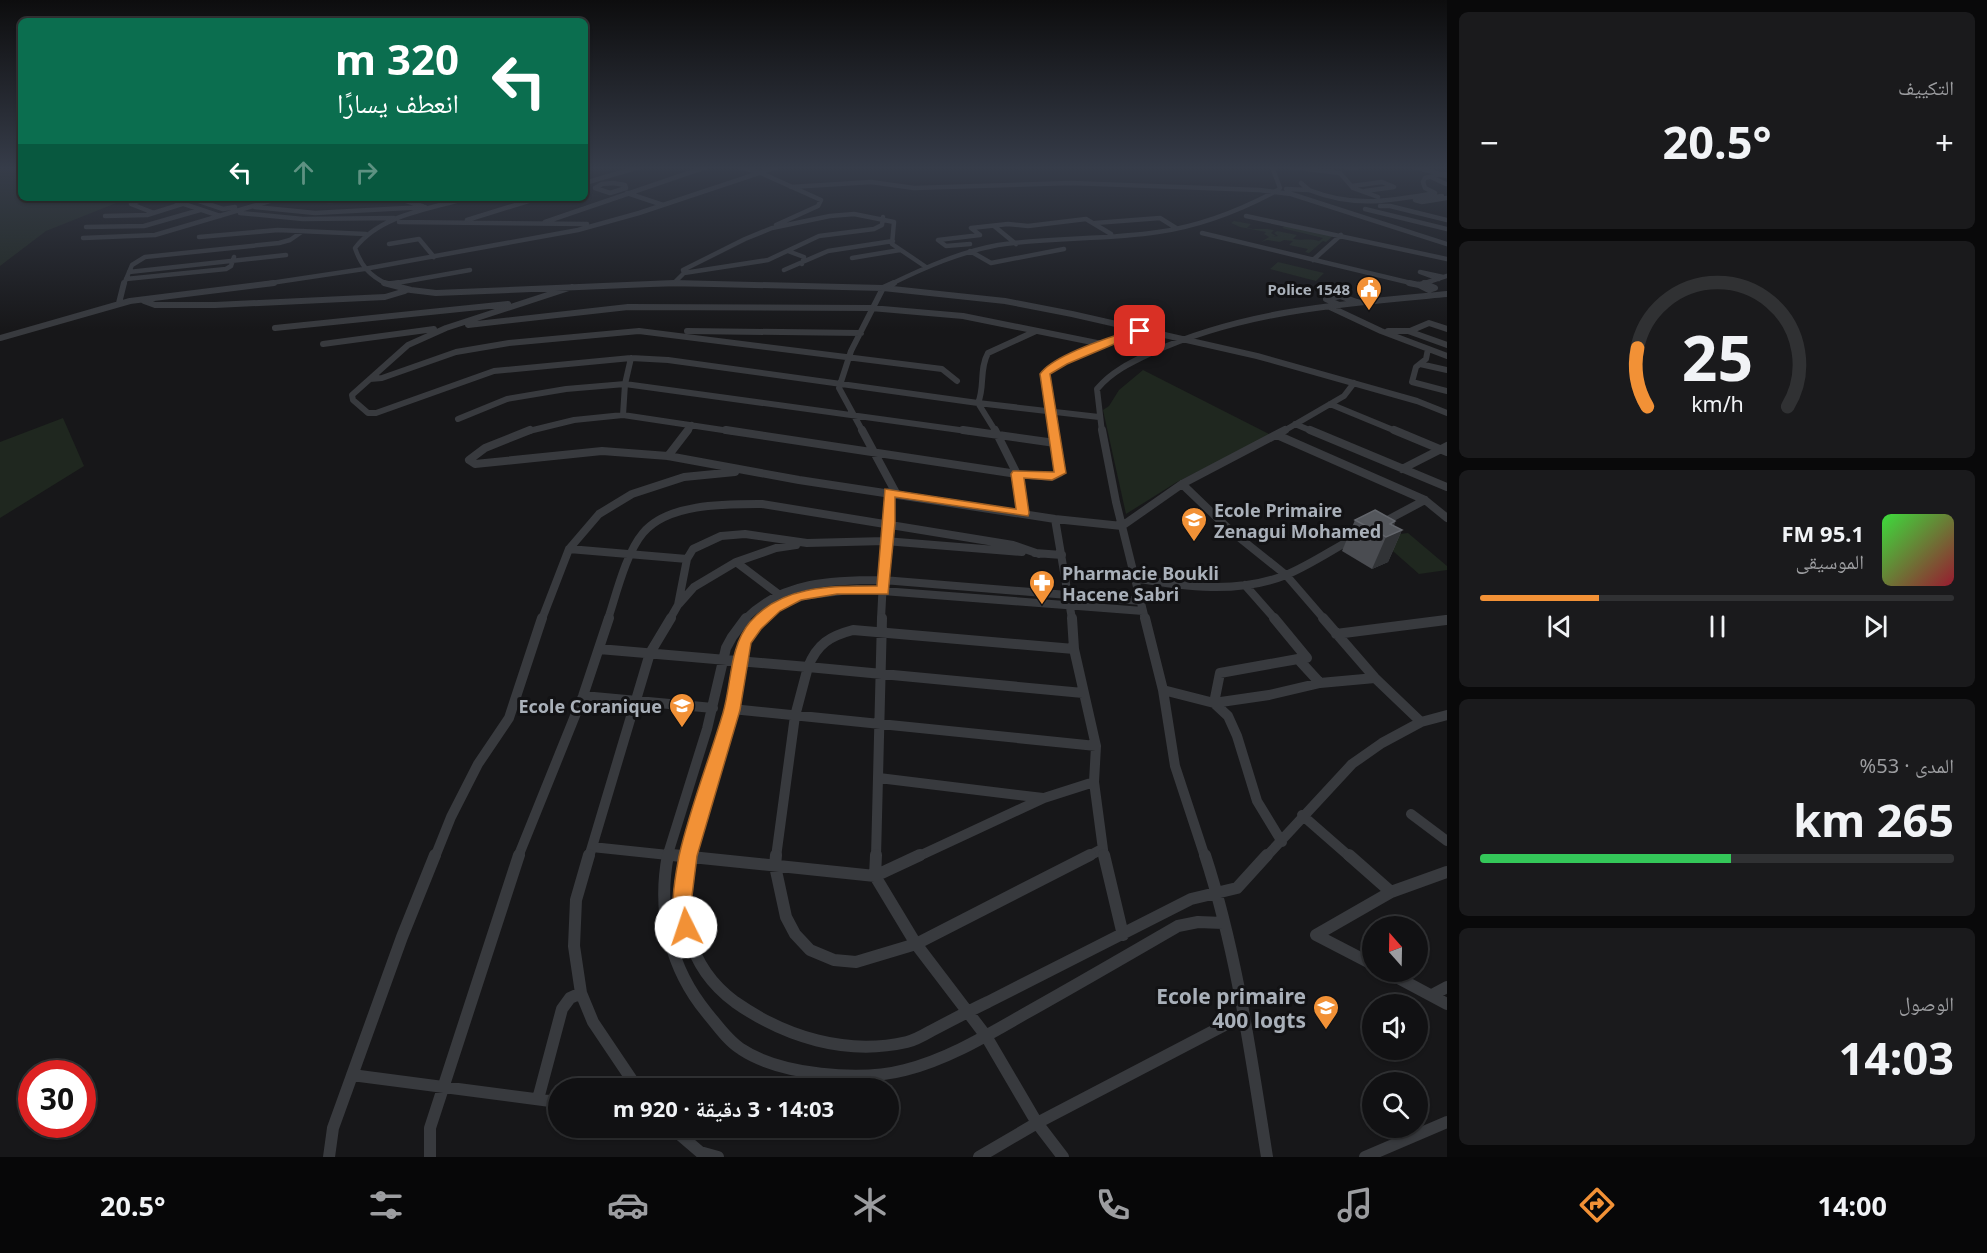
<!DOCTYPE html>
<html lang="ar">
<meta charset="utf-8">
<style>
:root{--surface:#111113;--page:#1a1a1c;--text:#f1f3f6;--muted:#9c9da0;--line:#303133;--accent:#f29136}
body{margin:0;font-family:"Noto Sans","Noto Naskh Arabic",sans-serif;background:var(--page);color:var(--text);direction:rtl;height:100vh;display:flex;flex-direction:column;font-size:22px;white-space:nowrap}
*{box-sizing:border-box;margin:0}
p{font-size:20px;color:var(--muted)}
.icon{flex:none;width:33px;height:33px;fill:none;stroke:currentColor;stroke-width:2;stroke-linecap:round;stroke-linejoin:round}
.map{position:relative;flex:1;overflow:hidden;direction:ltr}
.sheet{display:flex;flex-direction:column;gap:12px;padding:12px;background:#09090a;width:540px}
.sheet>*{flex:none}
.hud{position:absolute;left:18px;top:18px;width:570px;height:183px;border-radius:9px;box-shadow:0 2px 4px #0004,0 0 0 2px var(--line);direction:rtl;background:#0b6e4f;color:#fff;overflow:hidden}
.needle{width:39px;rotate:340deg}
.fabs{position:absolute;left:1362px;top:916px;display:grid;gap:12px}
.fabs a{display:grid;place-items:center;width:66px;height:66px;border-radius:50%;background:var(--surface);box-shadow:0 2px 4px #0004,0 0 0 2px var(--line);font-size:30px}
.speed{position:absolute;left:18px;top:1060px;display:flex;gap:12px;font-size:30px;font-weight:700;text-align:center}
.speed>*{display:grid;place-content:center;width:78px;height:78px;border-radius:50%;background:var(--surface);box-shadow:0 2px 4px #0004,0 0 0 2px var(--line);line-height:1}
.speed .limit{border:9px solid #d22;background:#fff;color:#111}
.pin{position:absolute;display:grid;place-items:center;width:51px;height:51px;color:#fff;margin:-26px;border-radius:12px;box-shadow:0 3px 9px #0006}
.me{position:absolute;width:66px;margin:-33px;rotate:356deg;stroke-linejoin:round;filter:drop-shadow(0 0 4px #0008)}
.turn{display:flex;align-items:center;gap:21px;height:126px;padding:0 30px;font-size:27px}
.turn .icon{width:78px;height:78px;stroke-width:2.5}
.turn b{display:block;font-size:42px;line-height:51px}
.lanes{display:flex;align-items:center;height:57px;padding:0 30px;background:#0003;justify-content:center;gap:30px;direction:ltr}
.lanes .off{opacity:.35}
.big{font-size:45px;font-weight:700;line-height:1.1}
.sheet .tile{flex:1;display:flex;flex-direction:column;justify-content:center;gap:9px;min-width:0;padding:0 21px;border-radius:9px;background:var(--page)}
.sheet .dial{align-items:center;gap:0}
.dial svg{height:156px;overflow:visible;fill:none;stroke:var(--line);stroke-width:7;stroke-linecap:round;text-anchor:middle}
.dial text{fill:var(--text);stroke:none}
.song{display:flex;align-items:center;gap:18px}
.cover{width:72px;height:72px;border-radius:9px;background:linear-gradient(135deg,hsl(120 70% 55%),hsl(350 70% 35%))}
.played{height:6px;border-radius:3px;background:linear-gradient(90deg,var(--accent) 25%,var(--line) 25%)}
.keys{display:flex;justify-content:space-around;direction:ltr}
.heat{display:flex;justify-content:space-between;align-items:center;font-size:33px;direction:ltr}
.charge{height:9px;border-radius:4px;background:linear-gradient(90deg,#34c759 53%,var(--line) 0)}
.trip{position:absolute;left:548px;top:1078px;width:351px;height:60px;border-radius:30px;background:var(--surface);box-shadow:0 2px 4px #0004,0 0 0 2px var(--line);font-weight:700;line-height:60px;text-align:center;direction:rtl}
.dock{display:flex;height:96px;justify-content:space-around;align-items:center;background:#070708;color:var(--muted)}
.dock .icon{width:42px;height:42px}
.dock .current{color:var(--accent)}
.dock b{font-size:27px;color:var(--text)}
main{display:flex;flex:1;min-height:0}
.map>svg:first-child{display:block}
</style>
<main>
<section class="sheet">
<div class="tile"><p>التكييف</p>
<div class="heat"><a>−</a><b class="big">20.5°</b><a>+</a></div>
</div>
<div class="tile dial"><svg viewBox="0 0 100 80">
<path d="M14 69A42 42 0 1 1 86 69"/>
<path d="M14 69A42 42 0 0 1 9 39" stroke="#f29136"/>
<text x="50" y="56" font-size="32" font-weight="700">25</text>
<text x="50" y="72" font-size="11">km/h</text>
</svg></div>
<div class="tile">
<div class="song"><i class="cover"></i><div><b>95.1 FM</b><p>الموسيقى</p></div></div>
<div class="played"></div>
<div class="keys"><svg class="icon" aria-label="previous" viewBox="0 0 24 24"><path d="M18 5L8 12l10 7zM5 5v14"/></svg><svg class="icon" aria-label="pause" viewBox="0 0 24 24"><path d="M8 5v14M16 5v14"/></svg><svg class="icon" aria-label="next" viewBox="0 0 24 24"><path d="M6 5l10 7-10 7zM19 5v14"/></svg></div>
</div>
<div class="tile"><p>المدى · 53%</p><b class="big">265 km</b><div class="charge"></div></div>
<div class="tile"><p>الوصول</p><b class="big">14:03</b></div>
</section>
<div class="map">
<svg width="1447" height="1157" viewBox="0 0 1447 1157">
<rect width="100%" height="100%" fill="#171719"/>
<!-- green -->
<path fill="#1f271f" d="M0,167H21V198H129L46,231L0,266Z
M1234,221L1251,224L1247,228C1256,230 1264,228 1274,230L1271,233L1276,236L1272,237L1278,236L1274,233L1277,231L1297,235L1293,239C1302,241 1309,238 1319,241L1323,238L1282,228L1285,226L1334,235L1326,242L1323,241L1309,253L1305,252L1308,249L1289,245L1293,241L1284,240L1280,242L1267,240L1261,242L1269,237L1264,234L1266,232L1240,227L1231,223Z
M1278,262L1324,273L1316,281L1270,269Z
M1143,370L1271,435L1177,482L1126,514L1103,410L1109,406L1119,390Z
M63,418L84,466L0,518V442Z
M1408,533L1447,566V570L1419,574L1377,537Z"/>
<g fill="none" stroke-linecap="round" stroke-linejoin="round">
<!-- street-far4 -->
<path stroke="#383a3e" stroke-width="4.5" d="M740,167L761,173L821,200L818,206L776,225
M1291,167L1340,173L1353,188L1378,197
M1348,167L1357,168L1352,167
M1414,167L1437,173
M1447,174H1436L1447,176
M1433,178L1446,184
M585,183L639,167
M613,183L625,185L626,188L610,193L595,188L602,184Z
M791,187L871,182L914,188L1071,183L1259,190L1291,194
M1356,187L1352,186L1382,182L1394,187L1365,191
M1286,189L1309,190L1301,183
M1309,190C1355,208 1388,201 1435,193
M627,193L663,205
M1288,193L1447,244
M1435,193L1425,188L1423,182L1425,178L1438,175
M1442,196L1415,200L1422,202L1447,198
M146,198L131,204L154,213
M166,198L220,216
M190,198L223,209L235,207
M289,198L329,201L397,198
M397,198L422,206
M433,198L449,203
M1380,206H1390L1447,220
M255,207L315,213L425,207
M1365,209L1447,229
M240,213L303,219L394,218
M105,216L147,215L182,204
M1246,216L1447,259
M467,220L538,198
M399,222L587,224
M545,222L706,167
M1095,223L1160,218L1176,228
M994,226L1016,244
M86,227L144,226L200,210
M1202,233L1415,284
M199,237L278,230L366,234
M83,238L155,235L280,198
M389,244L419,239L434,257
M970,244L946,246L938,240L980,235L971,228L1008,224L1028,226L1086,219L1111,234
M788,251L804,257L802,264
M970,251L991,263L1064,249
M852,258L900,250
M1313,260L1341,235
M784,270L828,251L893,241
M129,272L286,255
M684,273L768,260L819,236L874,229L882,225L883,217
M126,279L226,269L231,266L234,257
M1439,279L1420,272L1443,277
M674,283L684,273L683,270L745,239L772,228L830,216L854,214L894,222L892,244L926,267
M1424,283L1426,284
M124,284L132,265L145,257L279,243L290,240L303,231
M264,284L364,269L578,230L639,213L777,167
M387,284C370,276 361,266 355,248C380,215 429,209 467,198
M391,284L470,270
M650,284H716
M891,284C926,267 960,252 998,245C1051,237 1105,240 1158,232C1200,226 1241,210 1278,190L1280,188L1272,167
M1422,284L1447,276"/>
<!-- street-far3 -->
<path stroke="#383a3e" stroke-width="6" d="M384,283L411,290L436,293L674,283L883,288L851,351L839,388L863,432
M894,283L883,288L1005,301L1072,314L1257,356L1417,401L1447,413
M1409,283L1419,285L1427,283
M391,284L399,283
M1419,285L1429,290L1435,288L1424,283
M572,287L446,328L408,345L352,395L353,400L368,413H376L494,371L631,358L668,360L978,403L1099,417
M144,301L155,305H215L385,297L405,291
M119,303L124,283
M1339,305L1326,299L1340,296L1357,302
M1330,307L1381,331L1447,356
M468,325L628,307L871,308L963,316L1102,344
M275,328L508,304
M687,331L861,333
M1388,331H1410L1429,323L1447,329
M1408,331L1447,345
M0,338L130,301L274,283
M323,344L434,329
M1428,349L1426,359L1416,367L1412,382L1447,391
M631,358L625,384L974,432
M1420,364L1447,370
M370,379L382,378L456,352L509,343L639,331L942,369L957,381
M1330,404L1398,432
M458,419L507,399L566,389L625,384L623,415L736,432
M1295,424L1314,432
M525,432L574,420L623,415
M687,432L692,425
M996,432L978,403C985,387 979,369 988,353L1036,331
M1054,432L1045,374L1075,355L1139,331
M1102,432L1097,389C1112,371 1132,362 1153,352C1245,310 1348,303 1447,294
M1282,432L1344,396L1354,383"/>
<!-- street-far2 -->
<path stroke="#383a3e" stroke-width="8" d="M530,430L485,448L469,460L475,464L602,451L668,456L799,480L1055,519L1122,526L1182,484L1285,430
M726,430L1017,474L1052,477L1060,473L1054,430
M862,430L896,493
M963,430L1055,443
M995,430L1017,474L1023,514
M1102,430L1116,502L1145,619
M1310,430L1447,487
M1394,430L1447,452
M1277,435L1425,500L1447,518
M668,456L688,430
M1402,469L1447,446
M1182,484L1231,531L1286,575L1324,619
M1055,519L1072,619
M1380,524L1425,500
M569,549L687,559
M1035,553L1062,555
M736,562L776,548L796,545
M1135,578C1185,587 1238,594 1286,575C1310,565 1333,549 1356,537
M1245,585L1275,619
M679,604L694,587L736,562L777,593
M542,619L569,549L599,514L632,494L684,477L735,472
M608,619C616,595 626,553 643,533C668,503 726,504 762,504L1013,545L1039,554
M670,619L678,605L687,559L693,549L721,536L745,534L807,543L885,541L1022,552
M745,619C782,581 833,580 883,580L1141,601
M762,619L780,606L803,596L857,589L1143,611
M881,619L885,541L889,523V492"/>
<!-- street-far1 -->
<path stroke="#383a3e" stroke-width="10" d="M1072,618L1074,649L1096,746L1094,782L1104,857
M1145,618L1163,690L1175,766L1205,857
M1274,618L1307,658
M1336,634L1446,620
M599,649L808,667C817,644 830,636 853,630L1074,649
M1163,690L1214,703L1269,695L1320,683L1375,678
M583,696L713,708
M732,709L1096,746
M1421,722L1447,715
M879,778L1043,798
M1411,814L1447,841
M1302,815L1350,857
M1282,842L1257,801L1237,736L1228,716L1214,703L1220,673L1298,659L1320,683
M592,847L687,857
M435,857L451,817L478,764L509,718L542,618
M518,857L583,696L609,618
M589,857L650,653L671,618
M667,857L707,729L726,648L732,637L746,618
M688,857L726,728L743,646L752,630L764,618
M776,857L795,716L808,667L1083,693
M876,857L882,618
M917,857L1044,798L1094,782
M1087,857L1102,849
M1266,857L1352,764L1382,743L1421,722L1375,678L1323,618"/>
<!-- street -->
<path stroke="#383a3e" stroke-width="12" d="M589,855L576,900L574,946L581,993L593,1022L638,1089
M668,855C657,912 670,968 707,1013C717,1025 728,1041 741,1049C780,1075 860,1082 905,1070C949,1059 989,1034 1028,1012C1078,984 1128,955 1178,926L1198,922L1223,923
M672,855L875,876L920,855
M689,855C678,912 685,965 735,1002C785,1037 846,1056 907,1042C915,1040 924,1035 931,1031C950,1021 969,1011 988,1002C1056,968 1123,933 1191,899L1237,888L1267,855
M776,855L775,866L786,917L795,934L810,950L834,960L856,962L916,944L1090,855
M876,855L875,876L916,944L986,1036L1037,1123L1063,1157
M1104,855L1123,935
M1205,855C1237,953 1251,1056 1267,1157
M1349,855L1391,892
M1372,964L1316,935L1391,892L1447,872
M1387,972L1447,1004
M1432,995L1447,987
M352,1075L558,1102
M538,1099L562,1009L570,998L581,993
M672,1128L700,1152L718,1157
M329,1157L333,1128L402,937L435,855
M430,1157V1128L519,855
M979,1157L1037,1123L1244,1015
M1365,1157L1447,1122"/>
</g>
<!-- wall -->
<path fill="#4a4c51" d="M1355,520L1395,521L1394,526L1402,530L1388,562L1372,569L1342,551Z"/>
<!-- shaded-wall -->
<path fill="#313336" d="M1395,521L1389,536L1402,530L1388,562L1372,569L1386,537L1390,524Z"/>
<!-- building -->
<path fill="#54575c" stroke="#62656b" stroke-width="1.5" d="M1375,510L1395,521L1390,524L1402,530L1386,537L1355,520Z"/>
<!-- sky -->
<linearGradient id="sky" x2="0" y2="1"><stop stop-color="#0d0d0e"/><stop offset="0.51" stop-color="#363c49"/><stop offset="1" stop-color="#363c49" stop-opacity="0"/></linearGradient>
<rect width="1447" height="329" fill="url(#sky)"/>
<!-- route -->
<path fill="#f29136" stroke="#9d5e23" stroke-width="1.5" d="M1136,329L1145,331L1067,364L1050,374L1066,473L1052,480L1024,478L1029,513L1028,516L895,497V523L888,594H837L801,600L780,611L761,629L751,643L740,710L697,856L692,896L695,927L692,932L686,935L679,932C668,912 675,878 679,856C690,808 709,760 723,713C732,682 729,647 750,622C782,585 832,586 877,586L885,489L1016,509L1011,474L1013,471L1054,472L1040,374C1053,355 1113,336 1136,329Z"/>
<!-- icons -->
<defs>
<symbol id="civic-pin" viewBox="-11 -11 22 30"><path d="M0 17L-7.5 6A9.5 9.5 0 1 1 7.5 6Z" fill="#f29136" stroke="#121214"/><path d="M-.6-6.5H3V-4.5H.6V-3L4-1V1h2V6H-6V1h2V-1L-.6-3ZM-1.2 2.5V6h2.4V2.5Z" fill="#fff"/></symbol>
<symbol id="school-pin" viewBox="-11 -11 22 30"><path d="M0 17L-7.5 6A9.5 9.5 0 1 1 7.5 6Z" fill="#f29136" stroke="#121214"/><path d="M0-5L7-2L0 1L-7-2ZM-4 1L0 2.5L4 1V4Q0 6-4 4Z" fill="#fff"/></symbol>
<symbol id="pharmacy-pin" viewBox="-11 -11 22 30"><path d="M0 17L-7.5 6A9.5 9.5 0 1 1 7.5 6Z" fill="#f29136" stroke="#121214"/><path d="M-2-6h4v4h4v4h-4v4h-4v-4h-4v-4h4Z" fill="#fff"/></symbol>
</defs>
<g fill-rule="evenodd">
<use href="#civic-pin" x="1354" y="274" width="30" height="40"/>
<use href="#school-pin" x="1179" y="505" width="30" height="40"/>
<use href="#pharmacy-pin" x="1027" y="568" width="30" height="40"/>
<use href="#school-pin" x="667" y="691" width="30" height="40"/>
<use href="#school-pin" x="1311" y="993" width="30" height="40"/>
</g>
<g text-anchor="middle" dominant-baseline="central" stroke-width="6" stroke-linejoin="round" paint-order="stroke">
<!-- far-poi labels -->
<g font-size="15" font-weight="bold" fill="#a9b0b9" stroke="#121214" text-anchor="end">
<text x="1350" y="289">Police 1548</text>
</g>
<!-- poi labels -->
<g font-size="18" font-weight="bold" fill="#a9b0b9" stroke="#121214" text-anchor="start">
<text x="1214" y="510">Ecole Primaire<tspan x="1214" dy="21">Zenagui Mohamed</tspan></text>
<text x="1062" y="573">Pharmacie Boukli<tspan x="1062" dy="21">Hacene Sabri</tspan></text>
<text x="662" y="706" text-anchor="end">Ecole Coranique</text>
</g>
<!-- near-poi labels -->
<g font-size="21" font-weight="bold" fill="#a9b0b9" stroke="#121214" text-anchor="end">
<text x="1306" y="996">Ecole primaire<tspan x="1306" dy="24">400 logts</tspan></text>
</g>
</g>
</svg>
<div class="fabs">
<a><svg class="needle" viewBox="-14 -14 28 28"><path d="M0-13l5 13h-10z" fill="#e53935"/><path d="M0 13l5-13h-10z" fill="#9c9da0"/></svg></a>
<a><svg class="icon" aria-label="sound" viewBox="0 0 24 24"><path d="M4 9h4l5-4v14l-5-4H4zM17 9q2 3 0 6"/></svg></a>
<a><svg class="icon" aria-label="search" viewBox="0 0 24 24"><circle cx="10" cy="10" r="6"/><path d="M15 15l6 6"/></svg></a>
</div>
<div class="speed"><div class="limit">30</div></div>
<div class="pin" style="left:1140px;top:331px;background:#d93025"><svg class="icon" aria-label="arrive" viewBox="0 0 24 24"><path d="M6 21V4h12l-3 4 3 4H6"/></svg></div>
<svg class="me" style="left:686px;top:927px" viewBox="-20 -20 40 40"><circle r="19" fill="#fff"/><path d="M0-13L10 11 0 6-10 11z" fill="#f29136"/></svg>
<div class="trip">14:03 · 3 دقيقة · 920 m</div>
<div class="hud">
<div class="turn"><svg class="icon" aria-label="left" viewBox="0 0 24 24"><path d="M17 20v-9H6M10 6l-5 5 5 5"/></svg><div><b>320 m</b>انعطف يسارًا</div></div>
<div class="lanes"><svg class="icon" aria-label="left" viewBox="0 0 24 24"><path d="M17 20v-9H6M10 6l-5 5 5 5"/></svg><svg class="icon off" aria-label="ahead" viewBox="0 0 24 24"><path d="M12 20V5M6 11l6-6 6 6"/></svg><svg class="icon off" aria-label="right" viewBox="0 0 24 24"><path d="M7 20v-9h11M14 6l5 5-5 5"/></svg></div>
</div>
</div>
</main>
<nav class="dock">
<b>14:00</b>
<svg class="icon current" aria-label="directions" viewBox="0 0 24 24"><path d="M12 3l9 9-9 9-9-9zM9 14v-3h6M13 9l2 2-2 2"/></svg>
<svg class="icon" aria-label="music" viewBox="0 0 24 24"><path d="M9 18V5l10-2v13"/><circle cx="6" cy="18" r="3"/><circle cx="16" cy="16" r="3"/></svg>
<svg class="icon" aria-label="phone" viewBox="0 0 24 24"><path d="M5 4h4l2 5-3 2q2 4 5 5l2-3 5 2v4C11 20 4 13 5 4z"/></svg>
<svg class="icon" aria-label="climate" viewBox="0 0 24 24"><path d="M12 3v18M4 7l16 10M4 17L20 7"/></svg>
<svg class="icon" aria-label="car" viewBox="0 0 24 24"><path d="M5 17H2v-5l4-1 3-4h7l3 4 3 1v5h-3M9 17h6M6 11h13"/><circle cx="7" cy="17" r="2"/><circle cx="17" cy="17" r="2"/></svg>
<svg class="icon" aria-label="filters" viewBox="0 0 24 24"><path d="M4 7h16M4 17h16"/><circle cx="9" cy="7" r="2"/><circle cx="15" cy="17" r="2"/></svg>
<b>20.5°</b>
</nav>
